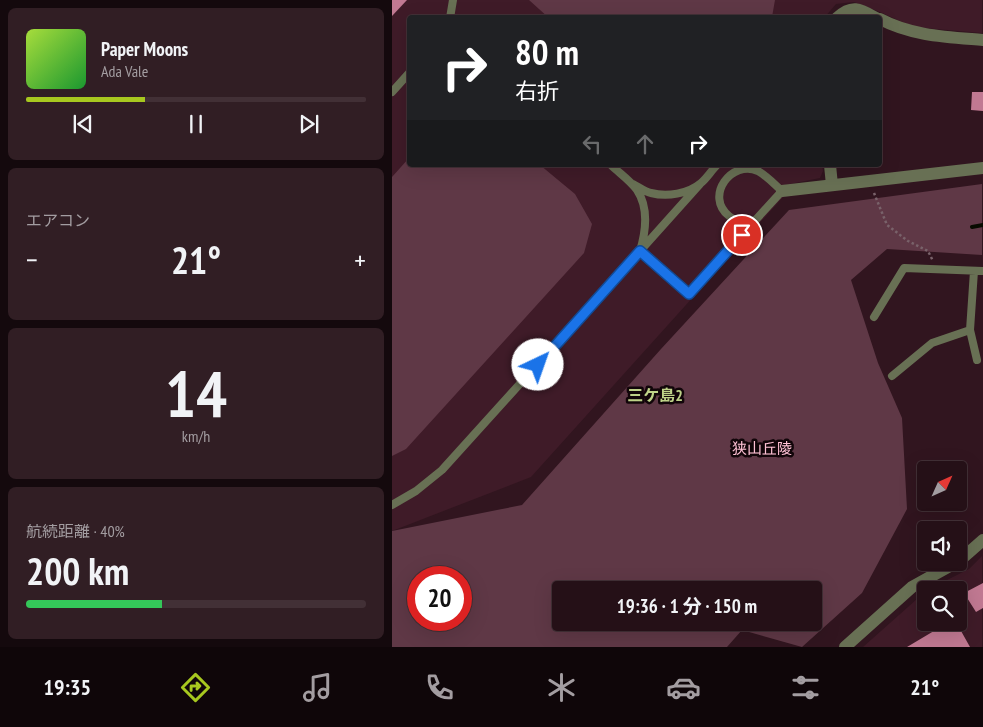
<!DOCTYPE html>
<html lang="ja">
<meta charset="utf-8">
<style>
:root{--surface:#251017;--page:#311e24;--text:#f1f3f6;--muted:#a39da1;--line:#423036;--accent:#a7c81f}
body{margin:0;font-family:"PT Sans Narrow","Noto Sans JP",sans-serif;background:var(--page);color:var(--text);height:100vh;display:flex;flex-direction:column;font-size:19px;white-space:nowrap}
*{box-sizing:border-box;margin:0}
p{font-size:16px;color:var(--muted)}
.icon{flex:none;width:28px;height:28px;fill:none;stroke:currentColor;stroke-width:2;stroke-linecap:round;stroke-linejoin:round}
.map{position:relative;flex:1;overflow:hidden}
.side{display:flex;flex-direction:column;gap:8px;padding:8px;background:#14090d;width:392px}
.side>*{flex:none}
.hud{position:absolute;left:15px;top:15px;width:475px;height:152px;border-radius:5px;box-shadow:0 5px 20px #0002,0 0 0 1px var(--line);background:#202124;color:#fff;overflow:hidden}
.needle{width:32px;rotate:45deg}
.fabs{position:absolute;left:525px;top:461px;display:grid;gap:10px}
.fabs a{display:grid;place-items:center;width:50px;height:50px;border-radius:5px;background:var(--surface);box-shadow:0 5px 20px #0002,0 0 0 1px var(--line);font-size:25px}
.speed{position:absolute;left:15px;top:566px;display:flex;gap:10px;font-size:25px;font-weight:700;text-align:center}
.speed>*{display:grid;place-content:center;width:65px;height:65px;border-radius:50%;background:var(--surface);box-shadow:0 5px 20px #0002,0 0 0 1px var(--line);line-height:1}
.speed .limit{border:8px solid #d22;background:#fff;color:#111}
.pin{position:absolute;display:grid;place-items:center;width:42px;height:42px;color:#fff;margin:-21px;border:2px solid #fff;border-radius:50%;box-shadow:0 1px 5px #0007}
.me{position:absolute;width:55px;margin:-28px;rotate:42deg;stroke-linejoin:round;filter:drop-shadow(0 0 4px #0008)}
.turn{display:flex;align-items:center;gap:18px;height:105px;padding:0 25px;font-size:22px}
.turn .icon{width:65px;height:65px;stroke-width:2.5}
.turn b{display:block;font-size:35px;line-height:42px}
.lanes{display:flex;align-items:center;height:48px;padding:0 25px;background:#0003;justify-content:center;gap:25px;direction:ltr}
.lanes .off{opacity:.35}
.big{font-size:38px;font-weight:700;line-height:1.1}
.side .widget{flex:1;display:flex;flex-direction:column;justify-content:center;gap:8px;min-width:0;padding:0 18px;border-radius:8px;background:var(--page)}
.side .dial{align-items:center;gap:0}
.dial b{font-size:65px;line-height:1}
.song{display:flex;align-items:center;gap:15px}
.cover{width:60px;height:60px;border-radius:8px;background:linear-gradient(135deg,hsl(80 70% 55%),hsl(130 70% 35%))}
.played{height:5px;border-radius:2px;background:linear-gradient(90deg,var(--accent) 35%,var(--line) 35%)}
.keys{display:flex;justify-content:space-around;direction:ltr}
.heat{display:flex;justify-content:space-between;align-items:center;font-size:28px;direction:ltr}
.charge{height:8px;border-radius:4px;background:linear-gradient(90deg,#34c759 40%,var(--line) 0)}
.trip{position:absolute;left:160px;top:581px;width:270px;height:50px;border-radius:5px;background:var(--surface);box-shadow:0 5px 20px #0002,0 0 0 1px var(--line);font-weight:700;line-height:50px;text-align:center}
.menu{display:flex;height:80px;justify-content:space-around;align-items:center;background:#0f0609;color:var(--muted)}
.menu .icon{width:35px;height:35px}
.menu .active{color:var(--accent)}
.menu b{font-size:22px;color:var(--text)}
main{display:flex;flex:1;min-height:0}
.map>svg:first-child{display:block}
</style>
<main>
<section class="side">
<div class="widget">
<div class="song"><i class="cover"></i><div><b>Paper Moons</b><p>Ada Vale</p></div></div>
<div class="played"></div>
<div class="keys"><svg class="icon" aria-label="previous" viewBox="0 0 24 24"><path d="M18 5L8 12l10 7zM5 5v14"/></svg><svg class="icon" aria-label="pause" viewBox="0 0 24 24"><path d="M8 5v14M16 5v14"/></svg><svg class="icon" aria-label="next" viewBox="0 0 24 24"><path d="M6 5l10 7-10 7zM19 5v14"/></svg></div>
</div>
<div class="widget"><p>エアコン</p>
<div class="heat"><a>−</a><b class="big">21°</b><a>+</a></div>
</div>
<div class="widget dial"><b>14</b><p>km/h</p></div>
<div class="widget"><p>航続距離 · 40%</p><b class="big">200 km</b><div class="charge"></div></div>
</section>
<div class="map">
<svg width="591" height="647" viewBox="0 0 591 647">
<rect width="100%" height="100%" fill="#31151f"/>
<!-- built -->
<path fill="#3f1b28" d="M0,0H590V33L521,27L488,12L462,2L444,4L432,18H18V165H430L431,171L428,178L393,185V195L139,477L0,531Z
M590,556V647H471L534,591V622H566V590H535L577,569Z"/>
<!-- green -->
<path fill="#5f3846" fill-rule="evenodd" d="M137,0H383L380,17L157,18Z
M17,158L18,165H148L183,194L200,224L192,253L14,449L0,456V177Z
M590,184V255L495,249L459,280L486,363L510,418L515,509L470,593L410,647L350,630L335,647H0V531L130,505L269,349L397,210ZM26,578H69V620H26ZM169,590H421V622H169Z"/>
<g fill="none" stroke-linecap="round" stroke-linejoin="round">
<!-- stream -->
<path stroke="#070b00" stroke-width="4" d="M580,227L591,225"/>
</g>
<!-- building -->
<path fill="#c17992" d="M0,0H15L0,16Z
M580,92H591V111L579,110Z
M591,583V608L584,612L572,593Z
M557,622H564L578,647H515Z"/>
<g fill="none" stroke-linecap="round" stroke-linejoin="round">
<!-- path -->
<path stroke="#79626a" stroke-width="2.5" stroke-dasharray="2.5 2.5" stroke-linecap="butt" d="M482,193L495,225L516,241L536,251L541,261"/>
<!-- service -->
<path stroke="#687054" stroke-width="8" d="M58,18L61,0
M0,92L18,72
M219,165C227,173 238,180 245,190C257,208 254,231 248,251L308,184
M241,184C247,187 253,192 259,193C275,197 296,194 309,183C315,178 319,171 325,165
M582,271L578,330L585,360
M482,317L512,268L591,271
M500,376L540,343L578,330
M0,505L24,491L50,470L248,251L297,293L390,191C382,184 375,176 366,171C340,159 312,196 337,216C346,223 353,224 363,220"/>
<!-- minor -->
<path stroke="#687054" stroke-width="12" d="M445,18C460,4 468,9 484,18
M488,19C520,36 555,37 591,40
M438,165L440,185
M566,562L591,540
M453,647L520,587L565,562"/>
<!-- tertiary -->
<path stroke="#687054" stroke-width="12" d="M390,191L591,168"/>
</g>
<g fill="none" stroke-linecap="round" stroke-linejoin="round">
<defs>
<path id="route" d="M146,365L248,251L297,294L350,235"/>
</defs>
<!-- route casing -->
<use href="#route" stroke="#114b97" stroke-width="12"/>
<!-- route -->
<use href="#route" stroke="#1a73e8" stroke-width="9"/>
</g>
<g text-anchor="middle" dominant-baseline="central" stroke-width="5" stroke-linejoin="round" paint-order="stroke">
<!-- park labels -->
<g font-size="15" fill="#ffc1d5" stroke="#110509">
<text x="370" y="448">狭山丘陵</text>
</g>
<!-- neighbourhood labels -->
<g font-size="16" font-weight="bold" fill="#bed288" stroke="#110509">
<text x="263" y="395">三ケ島2</text>
</g>
</g>
</svg>
<div class="fabs">
<a><svg class="needle" viewBox="-14 -14 28 28"><path d="M0-13l5 13h-10z" fill="#e53935"/><path d="M0 13l5-13h-10z" fill="#a39da1"/></svg></a>
<a><svg class="icon" aria-label="sound" viewBox="0 0 24 24"><path d="M4 9h4l5-4v14l-5-4H4zM17 9q2 3 0 6"/></svg></a>
<a><svg class="icon" aria-label="search" viewBox="0 0 24 24"><circle cx="10" cy="10" r="6"/><path d="M15 15l6 6"/></svg></a>
</div>
<div class="speed"><div class="limit">20</div></div>
<div class="pin" style="left:350px;top:235px;background:#d93025"><svg class="icon" aria-label="arrive" viewBox="0 0 24 24"><path d="M6 21V4h12l-3 4 3 4H6"/></svg></div>
<svg class="me" style="left:146px;top:365px" viewBox="-20 -20 40 40"><circle r="19" fill="#fff"/><path d="M0-13L10 11 0 6-10 11z" fill="#1a73e8"/></svg>
<div class="trip">19:36 · 1 分 · 150 m</div>
<div class="hud">
<div class="turn"><svg class="icon" aria-label="right" viewBox="0 0 24 24"><path d="M7 20v-9h11M14 6l5 5-5 5"/></svg><div><b>80 m</b>右折</div></div>
<div class="lanes"><svg class="icon off" aria-label="left" viewBox="0 0 24 24"><path d="M17 20v-9H6M10 6l-5 5 5 5"/></svg><svg class="icon off" aria-label="ahead" viewBox="0 0 24 24"><path d="M12 20V5M6 11l6-6 6 6"/></svg><svg class="icon" aria-label="right" viewBox="0 0 24 24"><path d="M7 20v-9h11M14 6l5 5-5 5"/></svg></div>
</div>
</div>
</main>
<nav class="menu">
<b>19:35</b>
<svg class="icon active" aria-label="directions" viewBox="0 0 24 24"><path d="M12 3l9 9-9 9-9-9zM9 14v-3h6M13 9l2 2-2 2"/></svg>
<svg class="icon" aria-label="music" viewBox="0 0 24 24"><path d="M9 18V5l10-2v13"/><circle cx="6" cy="18" r="3"/><circle cx="16" cy="16" r="3"/></svg>
<svg class="icon" aria-label="phone" viewBox="0 0 24 24"><path d="M5 4h4l2 5-3 2q2 4 5 5l2-3 5 2v4C11 20 4 13 5 4z"/></svg>
<svg class="icon" aria-label="climate" viewBox="0 0 24 24"><path d="M12 3v18M4 7l16 10M4 17L20 7"/></svg>
<svg class="icon" aria-label="car" viewBox="0 0 24 24"><path d="M5 17H2v-5l4-1 3-4h7l3 4 3 1v5h-3M9 17h6M6 11h13"/><circle cx="7" cy="17" r="2"/><circle cx="17" cy="17" r="2"/></svg>
<svg class="icon" aria-label="filters" viewBox="0 0 24 24"><path d="M4 7h16M4 17h16"/><circle cx="9" cy="7" r="2"/><circle cx="15" cy="17" r="2"/></svg>
<b>21°</b>
</nav>
